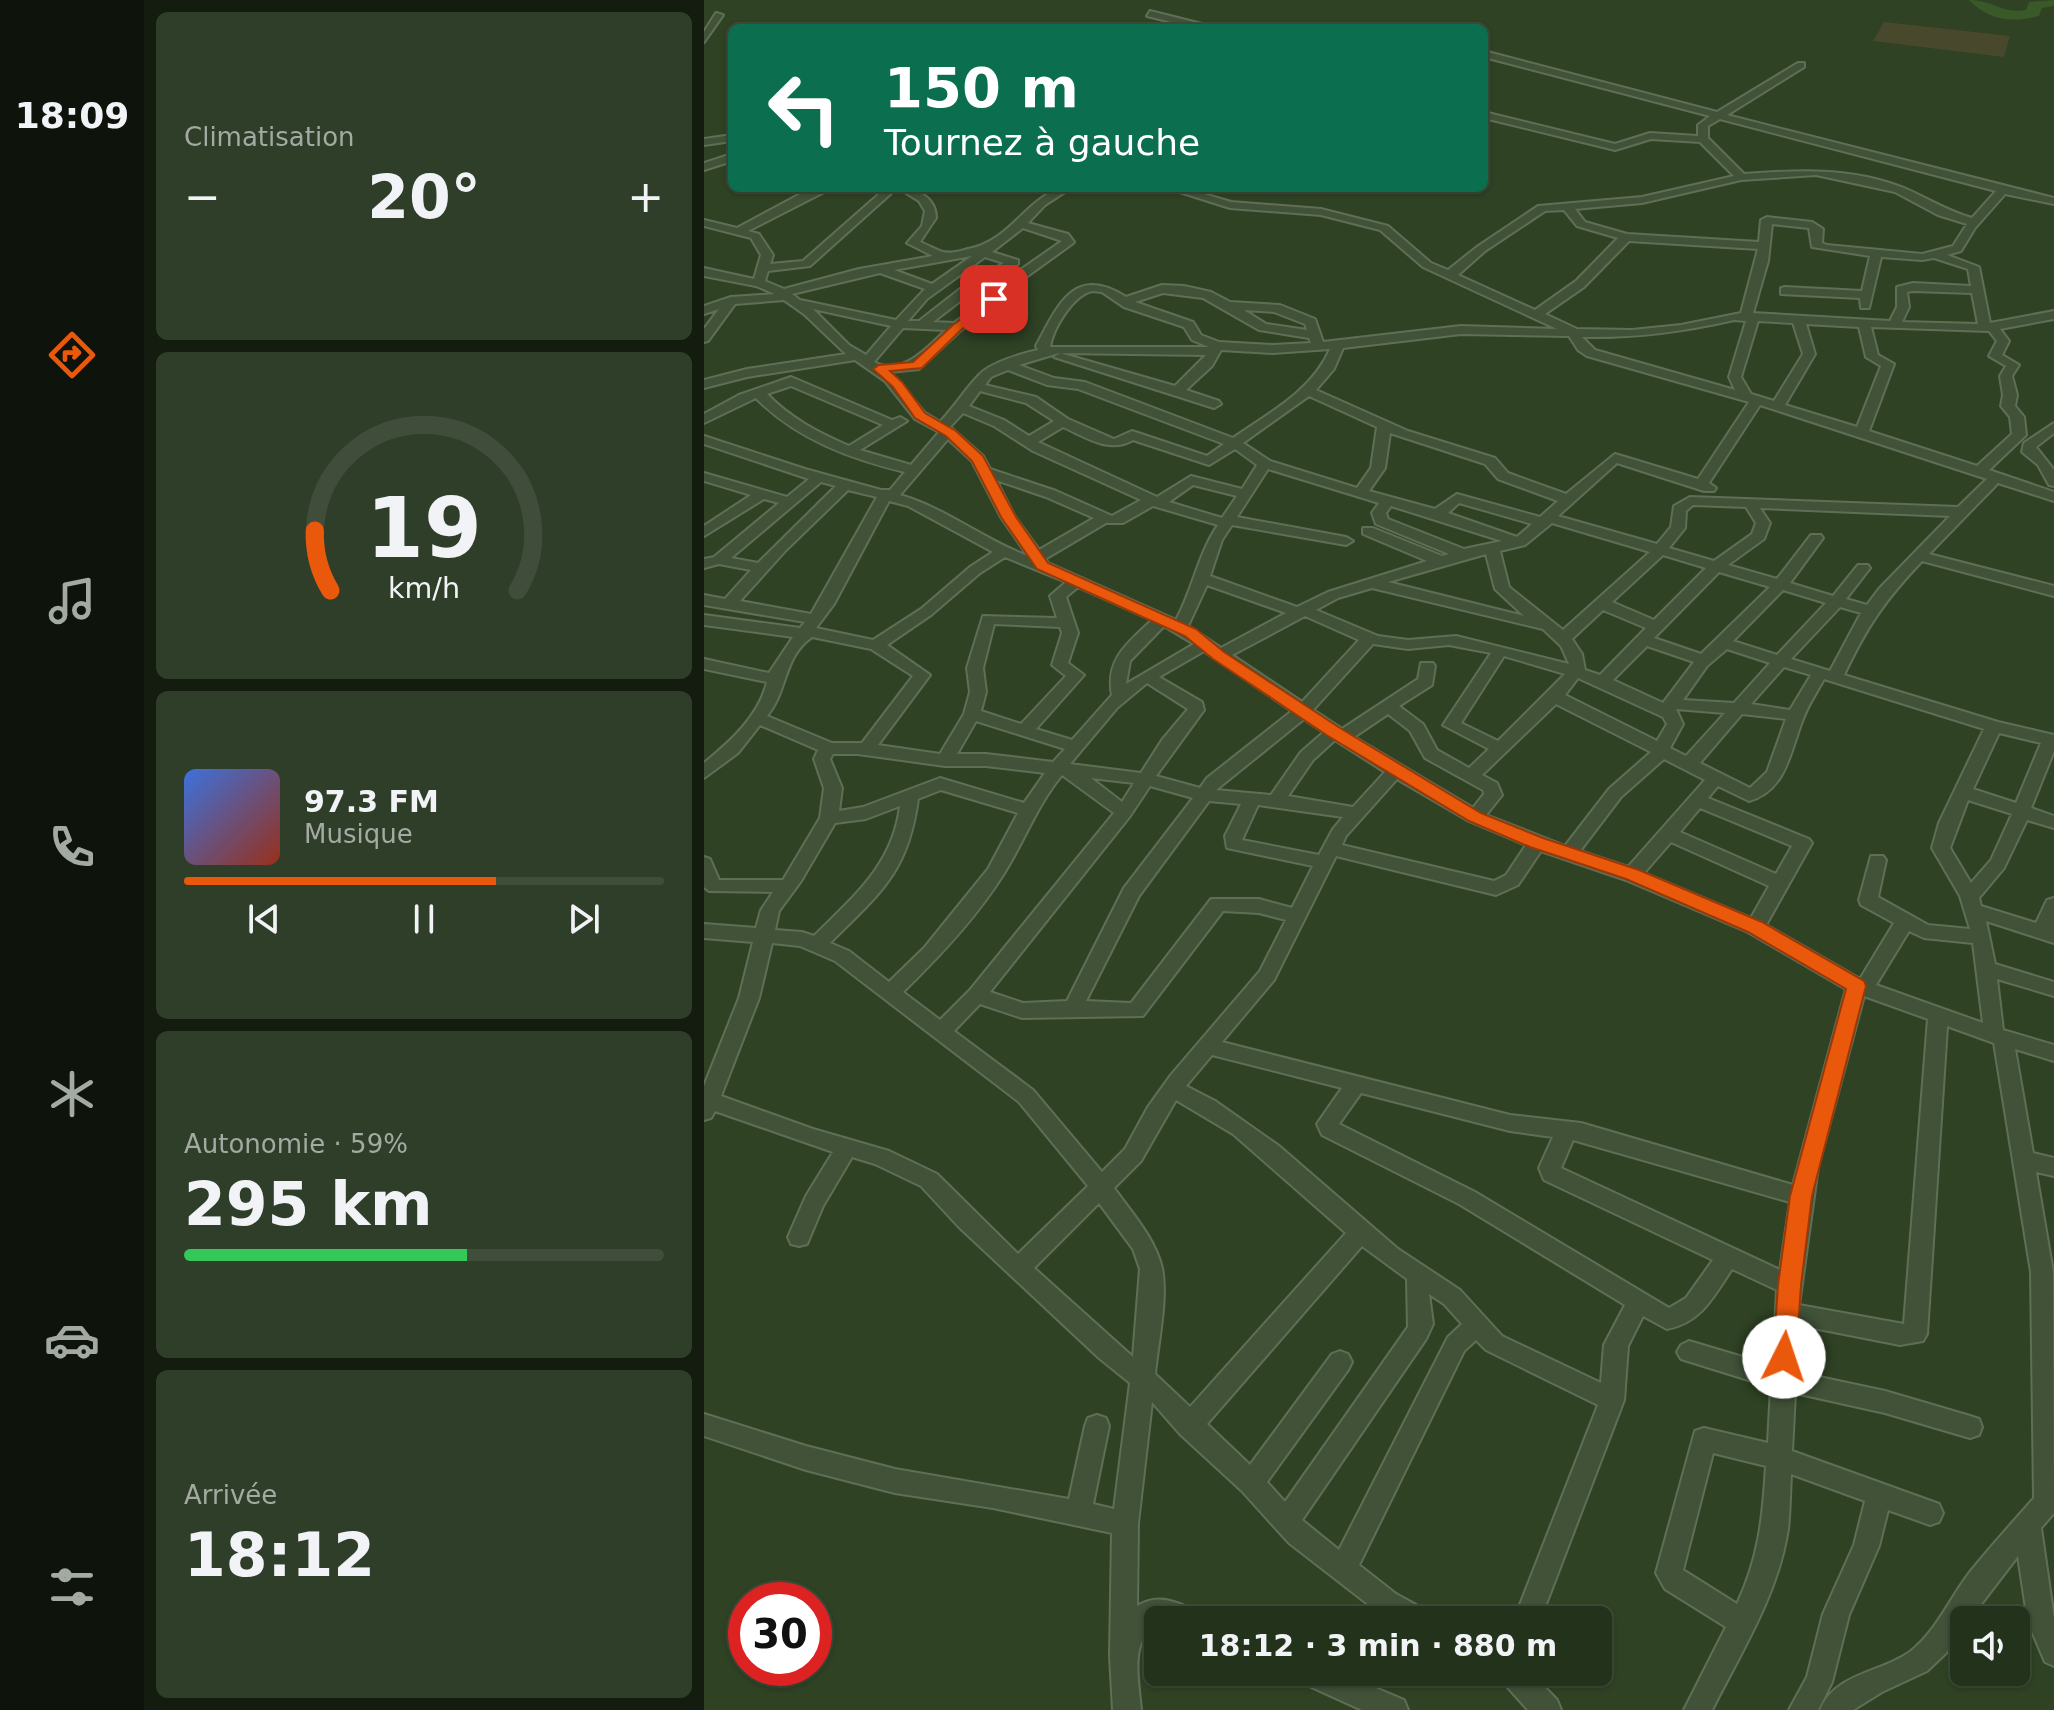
<!DOCTYPE html>
<html lang="fr">
<meta charset="utf-8">
<style>
:root{--surface:#23321b;--page:#2f3e28;--text:#f1f3f6;--muted:#a3aaa3;--line:#404d3a;--accent:#ea580c}
body{margin:0;font-family:"DejaVu Sans",sans-serif;background:var(--page);color:var(--text);height:100vh;display:flex;flex-direction:column;font-size:30px;white-space:nowrap}
*{box-sizing:border-box;margin:0}
p{font-size:26px;color:var(--muted)}
.icon{flex:none;width:44px;height:44px;fill:none;stroke:currentColor;stroke-width:2;stroke-linecap:round;stroke-linejoin:round}
.map{position:relative;flex:1;overflow:hidden}
.details{display:flex;flex-direction:column;gap:12px;padding:12px;background:#131c0f;width:560px}
.details>*{flex:none}
.hud{position:absolute;left:24px;top:24px;width:760px;height:168px;border-radius:12px;box-shadow:0 2px 6px #0004,0 0 0 2px var(--line);background:#0b6e4f;color:#fff;overflow:hidden}
.fabs{position:absolute;left:1246px;top:1606px;display:grid;gap:16px}
.fabs a{display:grid;place-items:center;width:80px;height:80px;border-radius:12px;background:var(--surface);box-shadow:0 2px 6px #0004,0 0 0 2px var(--line);font-size:40px}
.speed{position:absolute;left:24px;top:1582px;display:flex;gap:16px;font-size:40px;font-weight:700;text-align:center}
.speed>*{display:grid;place-content:center;width:104px;height:104px;border-radius:50%;background:var(--surface);box-shadow:0 2px 6px #0004,0 0 0 2px var(--line);line-height:1}
.speed .limit{border:12px solid #d22;background:#fff;color:#111}
.pin{position:absolute;display:grid;place-items:center;width:68px;height:68px;color:#fff;margin:-34px;border-radius:16px;box-shadow:0 4px 12px #0006}
.me{position:absolute;width:88px;margin:-44px;rotate:4deg;stroke-linejoin:round;filter:drop-shadow(0 0 6px #0008)}
.turn{display:flex;align-items:center;gap:28px;height:168px;padding:0 24px;font-size:36px}
.turn .icon{width:104px;height:104px;stroke-width:2.5}
.turn b{display:block;font-size:56px;line-height:68px}
.big{font-size:60px;font-weight:700;line-height:1.1}
.details .widget{flex:1;display:flex;flex-direction:column;justify-content:center;gap:12px;min-width:0;padding:0 28px;border-radius:12px;background:var(--page)}
.details .dial{align-items:center;gap:0}
.dial svg{height:208px;overflow:visible;fill:none;stroke:var(--line);stroke-width:7;stroke-linecap:round;text-anchor:middle}
.dial text{fill:var(--text);stroke:none}
.song{display:flex;align-items:center;gap:24px}
.cover{width:96px;height:96px;border-radius:12px;background:linear-gradient(135deg,hsl(220 70% 55%),hsl(10 70% 35%))}
.played{height:8px;border-radius:4px;background:linear-gradient(90deg,var(--accent) 65%,var(--line) 65%)}
.keys{display:flex;justify-content:space-around;direction:ltr}
.heat{display:flex;justify-content:space-between;align-items:center;font-size:44px;direction:ltr}
.charge{height:12px;border-radius:6px;background:linear-gradient(90deg,#34c759 59%,var(--line) 0)}
.trip{position:absolute;left:440px;top:1606px;width:468px;height:80px;border-radius:12px;background:var(--surface);box-shadow:0 2px 6px #0004,0 0 0 2px var(--line);font-weight:700;line-height:80px;text-align:center}
main{display:flex;flex:1;min-height:0}
.dock{display:flex;flex-direction:column;width:144px;justify-content:space-around;align-items:center;background:#0e140b;color:var(--muted)}
.dock .icon{width:56px;height:56px}
.dock .current{color:var(--accent)}
.dock b{font-size:36px;color:var(--text)}
.map>svg:first-child{display:block}
</style>
<main>
<nav class="dock">
<b>18:09</b>
<svg class="icon current" aria-label="directions" viewBox="0 0 24 24"><path d="M12 3l9 9-9 9-9-9zM9 14v-3h6M13 9l2 2-2 2"/></svg>
<svg class="icon" aria-label="music" viewBox="0 0 24 24"><path d="M9 18V5l10-2v13"/><circle cx="6" cy="18" r="3"/><circle cx="16" cy="16" r="3"/></svg>
<svg class="icon" aria-label="phone" viewBox="0 0 24 24"><path d="M5 4h4l2 5-3 2q2 4 5 5l2-3 5 2v4C11 20 4 13 5 4z"/></svg>
<svg class="icon" aria-label="climate" viewBox="0 0 24 24"><path d="M12 3v18M4 7l16 10M4 17L20 7"/></svg>
<svg class="icon" aria-label="car" viewBox="0 0 24 24"><path d="M5 17H2v-5l4-1 3-4h7l3 4 3 1v5h-3M9 17h6M6 11h13"/><circle cx="7" cy="17" r="2"/><circle cx="17" cy="17" r="2"/></svg>
<svg class="icon" aria-label="filters" viewBox="0 0 24 24"><path d="M4 7h16M4 17h16"/><circle cx="9" cy="7" r="2"/><circle cx="15" cy="17" r="2"/></svg>
</nav>
<section class="details">
<div class="widget"><p>Climatisation</p>
<div class="heat"><a>−</a><b class="big">20°</b><a>+</a></div>
</div>
<div class="widget dial"><svg viewBox="0 0 100 80">
<path d="M14 69A42 42 0 1 1 86 69"/>
<path d="M14 69A42 42 0 0 1 8 46" stroke="#ea580c"/>
<text x="50" y="56" font-size="32" font-weight="700">19</text>
<text x="50" y="72" font-size="11">km/h</text>
</svg></div>
<div class="widget">
<div class="song"><i class="cover"></i><div><b>97.3 FM</b><p>Musique</p></div></div>
<div class="played"></div>
<div class="keys"><svg class="icon" aria-label="previous" viewBox="0 0 24 24"><path d="M18 5L8 12l10 7zM5 5v14"/></svg><svg class="icon" aria-label="pause" viewBox="0 0 24 24"><path d="M8 5v14M16 5v14"/></svg><svg class="icon" aria-label="next" viewBox="0 0 24 24"><path d="M6 5l10 7-10 7zM19 5v14"/></svg></div>
</div>
<div class="widget"><p>Autonomie · 59%</p><b class="big">295 km</b><div class="charge"></div></div>
<div class="widget"><p>Arrivée</p><b class="big">18:12</b></div>
</section>
<div class="map">
<svg width="1350" height="1710" viewBox="0 0 1350 1710">
<rect width="100%" height="100%" fill="#2f4224"/>
<!-- green -->
<path fill="#48482d" d="M1180,22L1306,36L1300,57L1169,41Z"/>
<g fill="none" stroke-linecap="round" stroke-linejoin="round">
<!-- river -->
<path fill="#3a5928" fill-rule="evenodd" d="M1265,0C1289,0 1298,14 1322,10L1325,2L1350,0V6L1338,8L1335,16C1307,23 1286,21 1265,0Z"/>
<defs>
<path id="minor" d="M446,11L506,26L508,28H492L443,16Z
M12,13L19,15L0,42V32Z
M780,51L1013,112L1094,63H1100V67L1023,115L1350,198V204L1301,194L1271,228L1257,251L1243,255L1275,267L1286,323L1350,311V319L1296,329L1305,341L1298,355L1315,365L1308,376L1313,395L1311,406L1320,417L1322,435L1285,470L1350,492V501L1294,483L1225,554L1350,586V596L1218,561C1181,600 1163,626 1140,675L1294,722L1350,735V751L1327,808L1350,816V828L1323,820L1300,868L1275,898L1277,906L1332,923L1343,900L1350,898V943L1282,921L1291,964L1350,982V996L1293,979L1299,1030L1350,1045V1061L1311,1049L1329,1153L1350,1158V1176L1332,1172L1349,1272L1350,1513L1337,1528L1350,1619V1666L1341,1662L1324,1622L1314,1556L1265,1620H1260V1627L1242,1653L1223,1671L1178,1692L1149,1710H1116C1132,1672 1178,1673 1207,1651C1233,1630 1246,1598 1266,1572C1287,1546 1309,1522 1330,1498L1327,1272L1290,1043L1243,1026L1223,1334L1219,1341L1196,1345L1094,1325L1092,1372L1181,1391L1266,1416L1275,1419L1278,1427L1275,1435L1266,1438L1181,1413L1091,1393L1088,1451L1235,1504L1239,1513L1235,1522L1226,1525L1184,1510L1175,1546L1145,1615L1128,1682L1114,1710H1085L1103,1677L1119,1614L1150,1545L1161,1501L1087,1474C1086,1492 1086,1511 1084,1529C1074,1595 1037,1652 1008,1710H980L1022,1627L961,1589L952,1573L991,1431L1000,1428L1064,1443L1067,1387L977,1359L973,1352L977,1345L985,1341L1069,1366L1073,1290L1028,1269C1010,1296 997,1323 963,1329L939,1316L924,1346L920,1400L836,1620H810L894,1405L782,1350L772,1340L760,1351L655,1565L692,1594L723,1611L727,1620H688L674,1612L585,1543L538,1491L476,1434L448,1402L434,1523L433,1606C455,1593 471,1602 493,1611L497,1620H454V1624C424,1639 435,1683 437,1710H409L406,1656L408,1533L289,1508L191,1493L102,1470L0,1436V1414L102,1446L191,1469L365,1499L381,1426L384,1418L393,1415L402,1418L405,1426L389,1504L410,1509L426,1383L395,1358L255,1227L217,1186L171,1164L148,1157L119,1206L103,1244L95,1246L87,1244L84,1237L102,1196L129,1152L11,1111L7,1118L0,1120V1086L35,998L49,942L0,938V924L52,928L57,910L69,892L5,891L0,887V857L6,859L15,880H79L116,818L120,788L110,759L114,750L56,725L34,753L0,778V763C26,742 55,716 63,682L0,669V659L65,673L89,637L0,625V615L96,628L101,622L0,605V595L21,599L47,570L15,564L0,568V559L10,557L75,503L60,499L0,536V526L47,495L0,481V473L83,497L105,479L0,444V436L101,469L177,490H186L201,472C147,459 92,439 52,398L0,423V414L35,395L87,377L188,420L196,417L203,421L156,450L207,465L235,432L211,419L181,381L151,360L43,377L0,388V380L43,369L142,354L100,314L80,300L31,304L4,341L0,342V329L15,309L0,314V306L27,297L71,294L52,286L0,276V268L50,279L57,255L47,238L0,226V220L33,228L100,192L128,188L44,231L55,234L69,255L66,264L99,261L182,188H193L106,266L64,271L61,281L80,289L155,269L229,256L203,243L218,226L221,211L215,201L194,188C212,188 232,197 232,218L216,242C224,245 232,250 239,252C247,254 256,251 264,249C310,241 326,188 367,188L341,205L324,223L364,234L370,242L368,244L297,295L288,308L257,330L215,369L186,372L221,413L236,422C252,405 262,388 276,374C286,363 319,353 334,350L332,346C354,305 370,264 422,297L458,285L480,286L507,292L526,302L576,305L611,319L619,342L757,326L853,329L719,267L676,230L617,215L526,208L463,188H480L527,202L617,209L684,226L727,263L744,270L773,247L834,206L938,197L1030,176L996,142L947,139L911,150L780,118V112L911,144L946,133L994,136V125L1006,116L780,57ZM1016,119L1292,191L1268,218C1243,211 1223,198 1200,188C1148,167 1094,170 1040,174L1004,138V126ZM1112,175L1191,192L1234,215L1263,224L1249,246L1218,254L1123,245L1118,243L1119,229L1108,222L1063,217L1057,220L1055,242L923,234L881,222L871,209L938,203L1037,180ZM860,210L873,226L914,238L872,281L831,310L754,275L781,251L841,211ZM1068,224L1105,228L1108,247L1166,256L1158,291L1081,287L1077,288V294L1156,298L1157,308H1165L1177,257L1218,260L1230,258L1264,269L1267,286L1209,283L1193,287V307L1186,321L1049,313L1064,261ZM319,228L358,241L289,289L280,302L250,323L229,322L264,295L314,264V260L288,252ZM925,241L1054,249L1037,313L977,325L928,330L873,329L841,314L880,287ZM268,256L228,284L190,270ZM281,257L300,263L256,289L215,321H204L223,299ZM176,273L221,289L192,320L96,300L88,294ZM388,291L398,292L420,307L480,327L488,340L505,347H346C349,329 368,296 388,291ZM1209,291L1268,293L1274,324L1198,322L1205,307L1203,292ZM459,293L499,298L555,330L605,338L607,343L569,345L515,342L497,335L489,322L431,302ZM109,309L187,326L162,355L145,345ZM540,310L570,312L601,324L603,330L562,324ZM1030,320L1042,321L1025,377L1031,390L891,350L878,337C931,338 978,332 1030,320ZM1054,321L1089,323L1099,354L1070,401L1047,394L1037,377ZM1102,324L1155,327L1162,357L1177,366L1153,427L1081,405L1111,354ZM1167,327L1285,331L1293,341L1285,356L1302,366L1296,376L1299,395L1297,406L1306,417L1308,434L1273,466L1165,431L1190,364L1174,355ZM199,328L242,330C224,347 197,378 170,362ZM757,334L865,336L874,350L883,356L1045,402L994,479L911,454L862,494L804,473L791,458L704,431L612,390L630,369L639,348ZM626,349C608,391 565,413 529,438L381,382L350,378L315,365L355,353L502,355L471,386L356,353L350,357L510,408L517,404L515,401L482,390L508,366L517,350L569,353ZM304,370L343,385L374,389L520,444L503,456L428,431L410,439L364,419L332,397L281,385L287,377ZM87,386L179,425L145,446C115,433 86,418 63,394ZM276,391L322,403L350,421L325,436L300,420L265,406ZM605,396L673,427L667,468L653,488L566,461L539,443ZM1056,405L1283,479L1254,507L986,497L970,506L967,527L953,544L854,516L913,463L1000,491H1010L1012,488L1005,483ZM259,413L290,426L329,451L437,500L408,516L352,491L286,469L279,456L246,427ZM359,427C382,437 405,454 429,440L505,465L531,449L553,465L538,489L487,476L453,497L334,442ZM686,433L781,464L794,479L854,501L836,517L753,494L731,509L665,491L681,468ZM244,439L268,461L297,517L324,556C280,540 242,508 196,495ZM564,469L675,503L668,513L672,524L745,554L738,556L669,528H659V534L723,561L624,592L593,607L506,576L518,540L528,525L642,545L649,541L642,537L533,517ZM292,480L342,497L390,518L335,550L311,517ZM117,482L132,486L54,563L27,558ZM489,485L533,496L518,518L465,502ZM144,490L173,497L107,614L36,601L82,550ZM185,501L204,506L289,552L266,567L217,609L169,640L112,628L130,604ZM755,503L828,524L813,537L744,513ZM989,505L1042,507L1052,523L1048,534L1010,561L965,548L981,528L982,511ZM449,506L514,525C494,554 489,589 472,620L344,563L341,559L402,523H419ZM687,506L798,541L760,549L684,519L682,513ZM1056,508L1246,516L1175,589L1163,605L1142,599L1166,568L1164,565H1154L1129,596L1086,583L1119,538L1117,535H1107L1073,579L1024,565L1060,539L1066,523ZM848,523L946,552L859,630L805,587L796,551L821,545ZM782,554L791,589L820,616L684,582ZM959,555L1002,568L950,620L908,602ZM301,557L362,582L346,596L353,618L279,616L263,668L266,692L260,714L236,754L174,745L226,675L183,645L227,615L276,573ZM1015,572L1066,587L997,654L950,638ZM503,585L582,613L517,648L484,626ZM374,587L448,620C424,643 401,659 408,695L368,740L332,729L380,675L364,663L374,633L362,597ZM668,588L839,629L857,646L865,664L752,636L704,640L674,636L612,610L634,598ZM1079,590L1122,603L1073,655L1029,641ZM1136,607L1157,613L1126,671L1087,659ZM899,610L942,628L896,675L881,670L878,654L868,639ZM601,616L655,640L598,702L528,655ZM290,624L356,627L358,633L348,665L362,676L317,724L277,711L282,692L279,668ZM460,626L490,644L422,684L426,661ZM108,637L167,649L209,676L158,743H128L63,716C84,691 79,657 108,637ZM669,644L704,649L745,645L787,653L739,725L785,749L765,768L733,750L719,724L695,706L728,685L731,666L729,663H717L714,679L638,729L609,710ZM943,646L990,662L959,703L909,680ZM1023,649L1066,663L1030,703L979,700L1003,666ZM500,651L588,711L503,778L496,788L452,776L500,710L498,702L455,677ZM800,656L861,674L794,741L757,723ZM1080,667L1107,675L1086,710L1047,704ZM874,678L959,717L963,724L953,741L861,695ZM1120,679L1280,729L1235,823L1228,848L1256,896L1266,929L1224,925L1174,897L1182,860L1179,856H1167L1155,900L1157,905L1190,923L1156,979L1062,925L1108,843L1105,839L1004,798L1014,786L1045,801C1083,790 1086,751 1099,719C1104,705 1113,692 1120,679ZM443,683L484,709L458,740L437,773L366,764L413,708ZM852,704L947,752L905,789L861,846L782,815L798,795L793,783L778,775ZM972,709L1021,713L982,756L966,748L979,724ZM684,714L706,731L721,758L779,790L780,794L769,808L650,737ZM1038,714L1082,719L1063,772L1046,788L996,763ZM600,719L620,732L597,752L567,795L512,790ZM272,721L361,749L349,762L282,754H253ZM1295,733L1337,743L1312,803L1269,789ZM631,740L681,772L649,807L584,796L609,760ZM129,754H154L241,766H282L341,773L320,803L236,778L159,807L135,811L138,788L126,759ZM960,759L1001,780L924,867L876,851L917,797ZM358,775L410,813L266,990L236,1020L199,992C235,957 272,918 299,875C320,842 333,805 358,775ZM387,778L430,783L418,802ZM693,779L765,821L822,845L802,875L790,881L638,845L642,836ZM446,786L489,798L420,888L363,1001L319,1003L286,992L426,816ZM237,790L314,813L284,869L220,948L185,982L145,951L126,943C176,893 204,873 214,799ZM1264,800L1308,814L1287,860L1267,883L1246,848ZM505,801L537,804L521,836L523,848L609,866L588,908L555,899H507L427,1003L382,1001L435,896ZM554,805L639,817L629,829L615,855L538,840ZM196,806C189,865 149,897 110,936L98,932L71,930L75,911L97,881L131,823L162,819ZM996,808L1088,846L1072,874L976,832ZM967,842L1065,886L1047,918L940,873ZM837,851L922,880L1044,932L1142,989L1089,1185L877,1123L806,1115L518,1042L570,980L632,856L792,895L814,885ZM519,911L555,913L582,920L556,971L467,1075L444,1107L421,1149L398,1172L329,1090L250,1031L276,1004L318,1018L439,1016ZM1205,931L1220,938L1269,943L1279,1023L1172,985ZM68,943L96,946L131,961L315,1102L384,1186L314,1254L233,1174L185,1151L109,1129L17,1096L55,998ZM1160,996L1224,1019L1200,1324L1095,1305L1114,1167ZM508,1055L638,1088L613,1124L618,1135L755,1204L921,1305L900,1345L897,1383L798,1336L756,1290L694,1249L575,1146L511,1101L482,1086ZM657,1093L806,1131L849,1137L835,1168L840,1180L1009,1260L982,1298L965,1308L771,1192L635,1124ZM472,1100L529,1134L642,1233L486,1407L451,1374C454,1343 464,1298 458,1268C451,1238 427,1212 410,1188L437,1161ZM869,1140L1086,1202L1076,1270L857,1168ZM395,1203L429,1249L436,1269L429,1357L330,1268ZM658,1246L703,1279L704,1327L581,1502L563,1482L644,1370L648,1362L644,1354L636,1351L628,1354L546,1465L503,1424ZM725,1294L740,1304L758,1324L744,1337L635,1550L598,1520L722,1339L729,1324ZM1009,1453L1062,1466C1059,1517 1055,1557 1033,1604L979,1570Z
M28,135V141L0,145V139Z
M28,154V161L0,170V163Z
M1350,423V433L1332,447L1350,470V486L1345,485L1334,465L1318,452L1320,443Z
M590,1672H634L700,1700L704,1710H658L594,1681Z
M794,1672H826L853,1700L857,1710H824L798,1681Z"/>
</defs>
<!-- minor casing -->
<use href="#minor" stroke="#5f6f56" stroke-width="4"/>
<!-- minor -->
<use href="#minor" fill="#415238" fill-rule="evenodd"/>
</g>
<!-- route -->
<path fill="#ea580c" stroke="#983908" stroke-width="2" d="M286,297L296,299L257,330L218,368L186,371L198,382L221,413L252,431L279,456L312,517L344,563L492,629L520,652L636,728L777,813L839,838L935,870L1058,922L1160,981L1162,986L1108,1196L1097,1285L1092,1357L1089,1365L1080,1368L1072,1365L1069,1357L1074,1285L1086,1196L1142,989L1044,932L922,879L826,847L765,821L624,736L509,659L481,636L333,569L297,517L268,461L242,436L211,418L189,387L169,369L175,365L209,362L249,325Z"/>
</svg>
<div class="fabs">
<a><svg class="icon" aria-label="sound" viewBox="0 0 24 24"><path d="M4 9h4l5-4v14l-5-4H4zM17 9q2 3 0 6"/></svg></a>
</div>
<div class="speed"><div class="limit">30</div></div>
<div class="pin" style="left:290px;top:299px;background:#d93025"><svg class="icon" aria-label="arrive" viewBox="0 0 24 24"><path d="M6 21V4h12l-3 4 3 4H6"/></svg></div>
<svg class="me" style="left:1080px;top:1357px" viewBox="-20 -20 40 40"><circle r="19" fill="#fff"/><path d="M0-13L10 11 0 6-10 11z" fill="#ea580c"/></svg>
<div class="trip">18:12 · 3 min · 880 m</div>
<div class="hud">
<div class="turn"><svg class="icon" aria-label="left" viewBox="0 0 24 24"><path d="M17 20v-9H6M10 6l-5 5 5 5"/></svg><div><b>150 m</b>Tournez à gauche</div></div>
</div>
</div>
</main>
